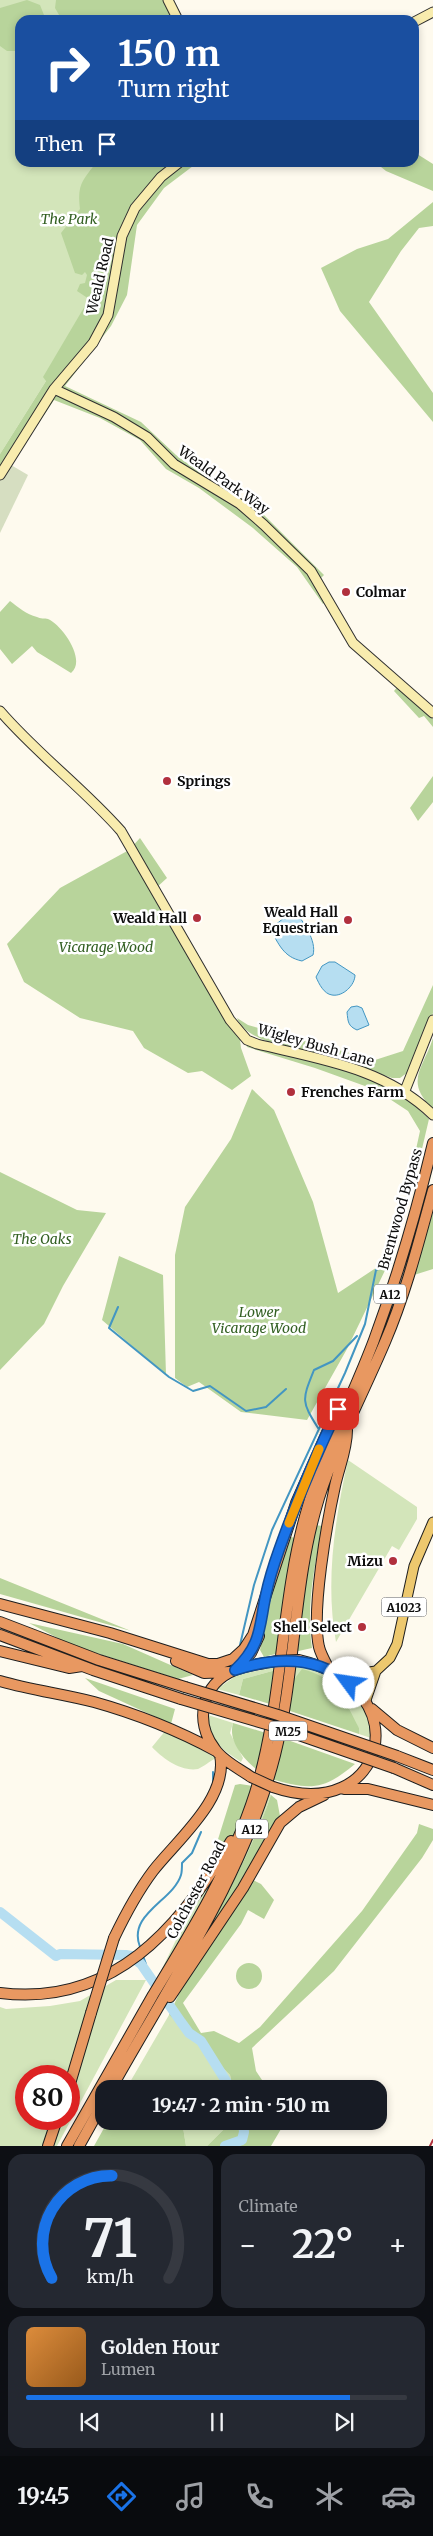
<!DOCTYPE html>
<meta charset="utf-8">
<style>
:root{--surface:#171b24;--page:#242831;--text:#f1f3f6;--muted:#9ea1a6;--line:#363941;--accent:#1a73e8}
body{margin:0;font-family:Merriweather,serif;background:var(--page);color:var(--text);height:100vh;display:flex;flex-direction:column;font-size:19px;white-space:nowrap}
*{box-sizing:border-box;margin:0}
p{font-size:16px;color:var(--muted)}
.icon{flex:none;width:28px;height:28px;fill:none;stroke:currentColor;stroke-width:2;stroke-linecap:round;stroke-linejoin:round}
.map{position:relative;height:2146px;overflow:hidden}
.drawer{display:flex;flex-direction:column;gap:8px;padding:8px;background:#0d0f14;flex:1}
.drawer>*{flex:none}
.top-card{position:absolute;left:15px;top:15px;width:404px;height:152px;border-radius:15px;box-shadow:0 2px 8px #0003;background:#1a4fa0;color:#fff;overflow:hidden}
.speed{position:absolute;left:15px;top:2065px;display:flex;gap:10px;font-size:25px;font-weight:700;text-align:center}
.speed>*{display:grid;place-content:center;width:65px;height:65px;border-radius:50%;background:var(--surface);box-shadow:0 2px 8px #0003;line-height:1}
.speed .limit{border:8px solid #d22;background:#fff;color:#111}
.pin{position:absolute;display:grid;place-items:center;width:42px;height:42px;color:#fff;margin:-21px;border-radius:10px;box-shadow:0 2px 8px #0006}
.me{position:absolute;width:55px;margin:-28px;rotate:301deg;stroke-linejoin:round;filter:drop-shadow(0 0 4px #0008)}
.turn{display:flex;align-items:center;gap:18px;height:105px;padding:0 20px;font-size:22px}
.turn .icon{width:65px;height:65px;stroke-width:2.5}
.turn b{display:block;font-size:35px;line-height:42px}
.then{display:flex;align-items:center;height:48px;padding:0 20px;background:#0003;gap:10px;font-size:19px}
.big{font-size:38px;font-weight:700;line-height:1.1}
.drawer .tile{flex:1;display:flex;flex-direction:column;justify-content:center;gap:8px;min-width:0;padding:0 18px;border-radius:15px;background:var(--page)}
.drawer .dial{align-items:center;gap:0}
.dial svg{height:130px;overflow:visible;fill:none;stroke:var(--line);stroke-width:7;stroke-linecap:round;text-anchor:middle}
.dial text{fill:var(--text);stroke:none}
.song{display:flex;align-items:center;gap:15px}
.cover{width:60px;height:60px;border-radius:8px;background:linear-gradient(135deg,hsl(30 70% 55%),hsl(30 70% 35%))}
.played{height:5px;border-radius:2px;background:linear-gradient(90deg,var(--accent) 85%,var(--line) 85%)}
.keys{display:flex;justify-content:space-around;direction:ltr}
.heat{display:flex;justify-content:space-between;align-items:center;font-size:28px;direction:ltr}
.drawer .tiles{flex:1;display:grid;gap:8px;grid-template-columns:1fr 1fr}
.tile:last-child{grid-column:span 2}
.trip{position:absolute;left:95px;top:2080px;width:292px;height:50px;border-radius:15px;background:var(--surface);box-shadow:0 2px 8px #0003;font-weight:700;line-height:50px;text-align:center}
.dock{display:flex;height:80px;justify-content:space-around;align-items:center;background:#090b0e;color:var(--muted)}
.dock .icon{width:35px;height:35px}
.dock .selected{color:var(--accent)}
.dock b{font-size:22px;color:var(--text)}
.map>svg:first-child{display:block}
</style>
<div class="map">
<svg width="433" height="2146" viewBox="0 0 433 2146">
<rect width="100%" height="100%" fill="#fefaee"/>
<!-- green -->
<path fill="#d3e5ba" fill-rule="evenodd" d="M0,0H168L178,20H20V162L178,163L161,177L119,259L46,381L0,454Z
M348,1460L417,1507V1519L399,1550L392,1546L336,1642C325,1582 335,1519 348,1460Z
M294,1666C317,1664 352,1684 363,1704C369,1715 370,1726 371,1738L359,1734V1728L292,1682Z
M276,1667V1670L243,1679L239,1695L217,1689L237,1675Z
M208,1715L233,1723L230,1733L243,1758L241,1762C223,1750 206,1739 208,1715Z
M166,1730L216,1758C210,1761 203,1767 198,1769C181,1772 162,1758 152,1747Z
M253,1786L226,1859L159,1980L157,1979L192,1907L214,1852L215,1859Z
M267,1793L271,1795C256,1839 236,1878 214,1918L227,1905L198,1949Z
M116,1980H146L57,2146H0V2007L6,2009L50,2006L80,2001ZM26,2076H69V2119H26Z
M169,2015L230,2075L233,2089H126Z
M182,2121H232L207,2146H186Z"/>
<!-- forest -->
<path fill="#b8d49b" d="M27,0L40,5L46,20H20V51H7L0,46V8Z
M56,0H168L178,20H62L55,8Z
M414,152L433,164V191L386,171L376,163L414,162Z
M96,163H197L164,188L137,225L127,295L111,326L65,386L141,422L176,455L207,478L257,508L324,575L319,580L328,598L323,604L297,567L253,528L199,488L166,469L140,440L100,418L54,400L11,465L0,475V454L46,381L43,377L89,299L77,291L80,284L85,283L87,275L85,272L82,275L75,273L61,233L80,209C77,185 82,181 96,163Z
M433,202V226L419,228L401,251L369,302L433,393V422L340,311L321,268L357,249L388,239Z
M10,601C19,608 26,614 37,617C40,619 45,618 48,619C62,625 87,660 71,673L37,652L32,646L12,664L0,649V612Z
M398,686L433,719V727L424,716L419,718L394,691Z
M433,776V802L418,821L410,808Z
M140,838L167,878L156,888L239,1031L241,1048L251,1076L232,1090L202,1071L188,1073L144,1048L133,1031L80,1018L24,982L7,944L60,888L129,850Z
M433,985V1013L411,1070L400,1078H392C379,1074 366,1067 353,1063C325,1055 247,1047 237,1018L248,1025L375,1060L403,1051Z
M433,1038V1109C404,1081 423,1069 433,1038Z
M245,1040L376,1079L413,1104L429,1119L414,1183L410,1177L420,1131L408,1111L376,1090L315,1068L247,1047Z
M252,1089L274,1110L313,1202L338,1293L391,1258L347,1349L307,1420L241,1412L199,1382L187,1387L175,1378V1255L185,1207L231,1139Z
M0,1172L77,1210L106,1213L63,1286L44,1324L0,1370Z
M433,1212V1269L414,1275Z
M119,1256L163,1275L166,1375L102,1320Z
M314,1525L323,1526C314,1566 306,1608 312,1648L294,1652Z
M288,1536L295,1538L283,1603L279,1653L264,1657L260,1650L277,1569Z
M0,1578L131,1631L0,1594Z
M29,1623L123,1644L193,1675L178,1679L71,1645Z
M302,1669C336,1677 344,1699 359,1728V1734L287,1710L292,1682Z
M276,1670L270,1704L239,1695L243,1679Z
M85,1678L175,1709L171,1724L99,1691Z
M233,1723L266,1733L256,1769C242,1757 228,1741 233,1723Z
M282,1738L355,1764C323,1791 310,1790 271,1779Z
M240,1784L253,1786L229,1848L215,1859L214,1852L235,1785Z
M271,1795L277,1800L280,1816L227,1905L216,1919H213C236,1878 256,1839 271,1795Z
M419,1824L433,1829V1840L422,1858L334,1971L252,2048L256,2071L268,2089H233L230,2075L169,2015L186,1979L253,1880L261,1884L274,1900L264,1919L248,1910L241,1924L183,2003L201,2033L214,2031L239,2043L260,2027L362,1911L417,1833Z
M236 1976a13 13 0 1 1 26 0a13 13 0 1 1-26 0Z
M108,2121H135L145,2129L154,2121H182L186,2146H94Z
M232,2121H282L281,2129L271,2146H207Z"/>
<!-- cemetery -->
<path fill="#d6dec1" d="M11,465L28,475L0,533V475Z"/>
<!-- water -->
<path fill="#b6def1" stroke="#4396c2" d="M294,910C303,921 317,941 313,955L302,961C283,957 279,944 270,929Z
M329,962H335L355,975C355,985 343,997 332,995C324,994 319,984 316,977L322,966Z
M357,1006L362,1008L369,1025L357,1030C348,1026 348,1022 347,1012L351,1007Z"/>
<g fill="none" stroke-linecap="round" stroke-linejoin="round">
<!-- stream -->
<path stroke="#4396c2" stroke-width="2" d="M118,1307L109,1328L169,1377L193,1391L210,1386L246,1411L266,1407L286,1389
M318,1428C301,1401 302,1400 314,1370L333,1361L357,1336
M240,1645L254,1585L272,1530L345,1373L365,1324L376,1270L391,1263
M213,1772V1782
M140,1947C127,1914 173,1901 181,1875C182,1872 182,1867 182,1863L192,1853L201,1832
M143,1956L146,1964L144,1970"/>
<!-- river -->
<path stroke="#b6def1" stroke-width="10" d="M0,1912L56,1956L60,1954L126,1955L131,1956L141,1964L181,2022L189,2033L201,2041L231,2089
M225,2146L242,2140L244,2132L243,2121"/>
<defs>
<path id="secondary" d="M168,0L178,20
M414,22L433,12
M54,389L114,417L147,437L174,464L240,504L264,525L311,571L353,643L433,713
M0,475L54,389L93,343L108,315L122,236L135,208L161,177L180,162
M0,711C37,754 83,788 121,831L230,1020L247,1040L257,1044C319,1059 385,1068 433,1115
M404,1093L433,1020"/>
<path id="primary" d="M341,1676L376,1671L390,1658L397,1644L414,1566L433,1522
M366,1700L376,1671"/>
<path id="highway" d="M0,1604L110,1633L208,1664H218L233,1659L244,1649L253,1635L296,1503L338,1408
M0,1622L99,1660L185,1687
M0,1635L93,1670L181,1699
M0,1651L69,1668L82,1666
M176,1661L204,1673L229,1672
M236,1669L251,1653L259,1636
M330,1671C326,1663 321,1655 319,1647C311,1611 327,1523 335,1486C339,1467 347,1450 347,1430
M0,1681C31,1690 63,1694 94,1702C137,1714 177,1730 216,1751
M372,1709L397,1730L433,1748
M397,1756L433,1770
M394,1768L433,1785
M251,1777C240,1769 223,1761 215,1749C194,1722 201,1684 235,1670C247,1665 262,1664 276,1661
M273,1787C386,1826 421,1688 299,1660
M344,1789H368L433,1805
M114,1938C125,1915 138,1891 153,1871C177,1840 229,1798 220,1755
M0,1993C112,2007 180,1928 231,1841
M170,1997L243,1888L280,1823L299,1807L324,1795
M69,2087L91,2013
M111,2089C170,1983 245,1874 275,1755C296,1671 293,1582 319,1498C336,1444 363,1394 385,1342C406,1293 419,1241 433,1190
M48,2146L57,2119
M67,2146C96,2096 124,2045 153,1995C192,1931 232,1865 255,1793C284,1699 280,1599 308,1506C325,1448 353,1396 374,1340C398,1275 417,1210 433,1143
M79,2146L104,2101"/>
</defs>
<!-- secondary casing -->
<use href="#secondary" stroke="#2f2f2f" stroke-width="11"/>
<!-- primary casing -->
<use href="#primary" stroke="#1e1e1e" stroke-width="11"/>
<!-- highway casing -->
<use href="#highway" stroke="#1e1e1e" stroke-width="12"/>
<!-- secondary -->
<use href="#secondary" stroke="#f8ecae" stroke-width="9"/>
<!-- primary -->
<use href="#primary" stroke="#edc86e" stroke-width="9"/>
<!-- highway -->
<use href="#highway" stroke="#e89861" stroke-width="10"/>
<!-- rail -->
<path stroke="#b1303d" stroke-width="2" d="M430,2146L433,2140"/>
<defs>
<path id="highway-bridge" d="M276,1661L299,1660
M185,1687L278,1715L397,1756
M181,1699L273,1726L394,1768
M251,1777L273,1787
M91,2013L114,1938"/>
</defs>
<!-- highway-bridge casing -->
<use href="#highway-bridge" stroke="#1e1e1e" stroke-width="12" stroke-linecap="butt"/>
<!-- highway-bridge -->
<use href="#highway-bridge" stroke="#e89861" stroke-width="10"/>
</g>
<g fill="none" stroke-linecap="round" stroke-linejoin="round">
<defs>
<path id="route" d="M338,1409C316,1455 296,1502 279,1550C274,1564 269,1580 266,1594C259,1627 262,1644 235,1670C275,1657 316,1655 349,1683"/>
</defs>
<!-- route casing -->
<use href="#route" stroke="#114b97" stroke-width="12"/>
<!-- route -->
<use href="#route" stroke="#1a73e8" stroke-width="9"/>
<!-- slow -->
<path stroke="#f59e0b" stroke-width="9" d="M289,1523L319,1449"/>
</g>
<!-- markers -->
<g fill="#b1303d" stroke="#fff" stroke-width="2">
<circle cx="346" cy="592" r="5"/>
<circle cx="167" cy="781" r="5"/>
<circle cx="197" cy="918" r="5"/>
<circle cx="348" cy="920" r="5"/>
<circle cx="291" cy="1092" r="5"/>
<circle cx="393" cy="1561" r="5"/>
<circle cx="362" cy="1627" r="5"/>
</g>
<g text-anchor="middle" dominant-baseline="central" stroke-width="5" stroke-linejoin="round" paint-order="stroke">
<!-- shield labels -->
<g fill="#fff" stroke="#565656" stroke-width="1">
<rect x="374" y="1284.5" width="32" height="19" rx="4"/>
<rect x="381.5" y="1597.5" width="45" height="19" rx="4"/>
<rect x="269" y="1721.5" width="38" height="19" rx="4"/>
<rect x="236" y="1819.5" width="32" height="19" rx="4"/>
</g>
<g font-size="12" font-weight="bold" fill="#0d0d0d">
<text x="390" y="1294">A12</text>
<text x="404" y="1607">A1023</text>
<text x="288" y="1731">M25</text>
<text x="252" y="1829">A12</text>
</g>
<!-- park labels -->
<g font-size="14" font-style="italic" fill="#325f22" stroke="#fff">
<text x="69" y="219">The Park</text>
<text x="106" y="947">Vicarage Wood</text>
<text x="42" y="1239">The Oaks</text>
<text x="259" y="1312">Lower<tspan x="259" dy="16">Vicarage Wood</tspan></text>
</g>
<!-- street labels -->
<g font-size="14" fill="#0d0d0d" stroke="#fff">
<text transform="translate(100 276) rotate(-77)">Weald Road</text>
<text transform="translate(224 480) rotate(35)">Weald Park Way</text>
<text transform="translate(316 1045) rotate(16)">Wigley Bush Lane</text>
<text transform="translate(400 1209) rotate(-74)">Brentwood Bypass</text>
<text transform="translate(196 1890) rotate(-62)">Colchester Road</text>
</g>
<!-- poi labels -->
<g font-size="14" font-weight="bold" fill="#0d0d0d" stroke="#fff" text-anchor="end">
<text x="356" y="592" text-anchor="start">Colmar</text>
<text x="177" y="781" text-anchor="start">Springs</text>
<text x="338" y="912">Weald Hall<tspan x="338" dy="16">Equestrian</tspan></text>
<text x="187" y="918">Weald Hall</text>
<text x="301" y="1092" text-anchor="start">Frenches Farm</text>
<text x="383" y="1561">Mizu</text>
<text x="352" y="1627">Shell Select</text>
</g>
</g>
</svg>
<div class="speed"><div class="limit">80</div></div>
<div class="pin" style="left:338px;top:1409px;background:#d93025"><svg class="icon" aria-label="arrive" viewBox="0 0 24 24"><path d="M6 21V4h12l-3 4 3 4H6"/></svg></div>
<svg class="me" style="left:349px;top:1683px" viewBox="-20 -20 40 40"><circle r="19" fill="#fff"/><path d="M0-13L10 11 0 6-10 11z" fill="#1a73e8"/></svg>
<div class="trip">19:47 · 2 min · 510 m</div>
<div class="top-card">
<div class="turn"><svg class="icon" aria-label="right" viewBox="0 0 24 24"><path d="M7 20v-9h11M14 6l5 5-5 5"/></svg><div><b>150 m</b>Turn right</div></div>
<div class="then">Then<svg class="icon" aria-label="arrive" viewBox="0 0 24 24"><path d="M6 21V4h12l-3 4 3 4H6"/></svg></div>
</div>
</div>
<section class="drawer">
<div class="tiles">
<div class="tile dial"><svg viewBox="0 0 100 80">
<path d="M14 69A42 42 0 1 1 86 69"/>
<path d="M14 69A42 42 0 0 1 51 6" stroke="#1a73e8"/>
<text x="50" y="56" font-size="32" font-weight="700">71</text>
<text x="50" y="72" font-size="11">km/h</text>
</svg></div>
<div class="tile"><p>Climate</p>
<div class="heat"><a>−</a><b class="big">22°</b><a>+</a></div>
</div>
<div class="tile">
<div class="song"><i class="cover"></i><div><b>Golden Hour</b><p>Lumen</p></div></div>
<div class="played"></div>
<div class="keys"><svg class="icon" aria-label="previous" viewBox="0 0 24 24"><path d="M18 5L8 12l10 7zM5 5v14"/></svg><svg class="icon" aria-label="pause" viewBox="0 0 24 24"><path d="M8 5v14M16 5v14"/></svg><svg class="icon" aria-label="next" viewBox="0 0 24 24"><path d="M6 5l10 7-10 7zM19 5v14"/></svg></div>
</div>
</div>
</section>
<nav class="dock">
<b>19:45</b>
<svg class="icon selected" aria-label="directions" viewBox="0 0 24 24"><path d="M12 3l9 9-9 9-9-9zM9 14v-3h6M13 9l2 2-2 2"/></svg>
<svg class="icon" aria-label="music" viewBox="0 0 24 24"><path d="M9 18V5l10-2v13"/><circle cx="6" cy="18" r="3"/><circle cx="16" cy="16" r="3"/></svg>
<svg class="icon" aria-label="phone" viewBox="0 0 24 24"><path d="M5 4h4l2 5-3 2q2 4 5 5l2-3 5 2v4C11 20 4 13 5 4z"/></svg>
<svg class="icon" aria-label="climate" viewBox="0 0 24 24"><path d="M12 3v18M4 7l16 10M4 17L20 7"/></svg>
<svg class="icon" aria-label="car" viewBox="0 0 24 24"><path d="M5 17H2v-5l4-1 3-4h7l3 4 3 1v5h-3M9 17h6M6 11h13"/><circle cx="7" cy="17" r="2"/><circle cx="17" cy="17" r="2"/></svg>
</nav>
